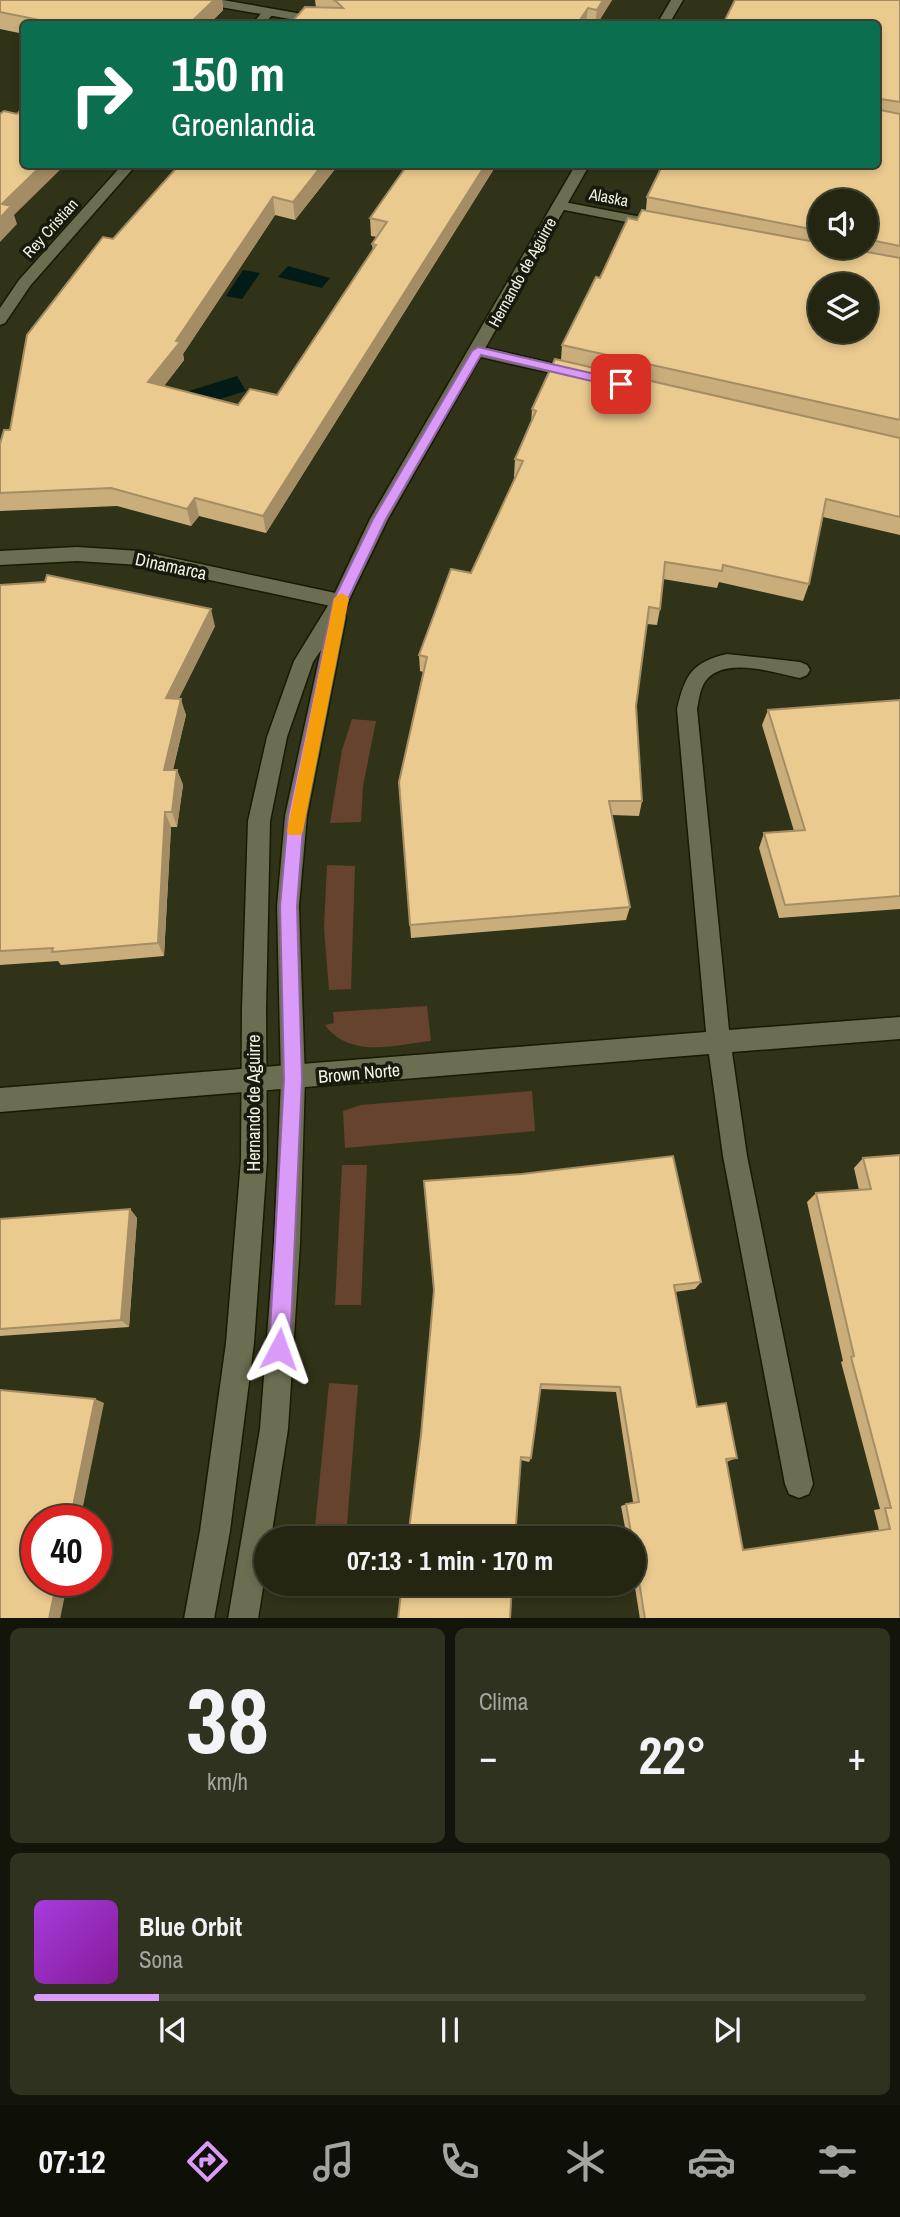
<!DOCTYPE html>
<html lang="es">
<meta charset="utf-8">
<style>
:root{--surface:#242612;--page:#303220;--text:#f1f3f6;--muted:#a3a59f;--line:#414332;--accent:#da9af7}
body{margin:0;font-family:"Archivo Narrow",sans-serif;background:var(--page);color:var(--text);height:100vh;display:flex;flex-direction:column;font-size:26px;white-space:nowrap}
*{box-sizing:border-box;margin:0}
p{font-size:23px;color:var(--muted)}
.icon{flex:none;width:38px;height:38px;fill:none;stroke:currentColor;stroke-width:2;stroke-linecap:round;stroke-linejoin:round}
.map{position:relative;height:1618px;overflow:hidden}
.details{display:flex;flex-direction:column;gap:10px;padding:10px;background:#14150a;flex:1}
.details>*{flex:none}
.guide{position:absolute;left:21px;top:21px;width:859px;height:147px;border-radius:7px;box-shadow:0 4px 10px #0003,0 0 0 2px var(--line);background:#0b6e4f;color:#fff;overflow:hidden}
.fabs{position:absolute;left:808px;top:189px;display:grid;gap:14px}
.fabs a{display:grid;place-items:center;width:70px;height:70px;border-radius:50%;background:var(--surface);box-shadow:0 4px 10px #0003,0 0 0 2px var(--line);font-size:35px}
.speed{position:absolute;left:21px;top:1505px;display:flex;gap:14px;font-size:35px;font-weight:700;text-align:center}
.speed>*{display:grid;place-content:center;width:91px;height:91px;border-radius:50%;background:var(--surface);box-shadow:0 4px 10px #0003,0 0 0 2px var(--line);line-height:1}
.speed .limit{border:10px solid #d22;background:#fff;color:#111}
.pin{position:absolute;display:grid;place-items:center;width:60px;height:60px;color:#fff;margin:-30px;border-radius:14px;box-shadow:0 4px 10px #0006}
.me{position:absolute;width:77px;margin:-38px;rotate:4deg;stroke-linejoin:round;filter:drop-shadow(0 0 5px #0008)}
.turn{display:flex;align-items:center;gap:24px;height:147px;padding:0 35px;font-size:32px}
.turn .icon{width:91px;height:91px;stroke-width:2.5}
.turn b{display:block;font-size:49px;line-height:60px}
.big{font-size:52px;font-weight:700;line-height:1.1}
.details .tile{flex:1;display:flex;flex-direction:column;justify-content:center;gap:10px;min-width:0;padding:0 24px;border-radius:10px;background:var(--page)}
.details .dial{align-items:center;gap:0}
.dial b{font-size:91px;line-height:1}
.song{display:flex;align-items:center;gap:21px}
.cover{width:84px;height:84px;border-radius:10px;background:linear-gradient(135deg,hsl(280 70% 55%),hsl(290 70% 35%))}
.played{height:7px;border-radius:4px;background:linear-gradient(90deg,var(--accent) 15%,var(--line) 15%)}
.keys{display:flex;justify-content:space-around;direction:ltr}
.heat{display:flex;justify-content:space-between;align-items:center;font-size:38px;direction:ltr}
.details .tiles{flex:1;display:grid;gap:10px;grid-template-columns:1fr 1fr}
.tile:last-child{grid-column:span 2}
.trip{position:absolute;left:254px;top:1526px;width:392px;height:70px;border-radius:35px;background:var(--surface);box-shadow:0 4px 10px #0003,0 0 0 2px var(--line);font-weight:700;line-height:70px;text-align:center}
.menu{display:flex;height:112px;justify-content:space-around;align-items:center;background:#0e0f07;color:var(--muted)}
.menu .icon{width:49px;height:49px}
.menu .on{color:var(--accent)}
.menu b{font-size:32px;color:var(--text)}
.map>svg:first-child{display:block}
</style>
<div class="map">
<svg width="900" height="1619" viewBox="0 0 900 1619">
<rect width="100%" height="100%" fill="#303318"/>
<!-- green -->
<path fill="#66432f" d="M352,719L376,721L363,786L361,822L330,823L342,750Z
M327,865L355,866L351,989L329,990L324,928Z
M427,1006L431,1041C395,1045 350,1059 325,1025L334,1023L333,1012Z
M532,1091L535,1131L345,1148L343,1111L361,1105Z
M342,1165H367L361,1305H335Z
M329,1383L358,1385L346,1538H314Z"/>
<!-- water -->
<path fill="#021b16" d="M288,266L330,278L322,288L278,277Z
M243,270L260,273L242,299L226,296Z
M237,376L246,391L184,410L176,395Z"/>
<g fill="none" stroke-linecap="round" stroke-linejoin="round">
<defs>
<path id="minor" d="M265,9L275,12L264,24H252Z
M123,164H137L30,286L5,323L0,325V308L19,280Z
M559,201L657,220L664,224L657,228L554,208L552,205Z
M478,346L577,369L585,374L577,379L472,355L470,351L472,347Z
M77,547L140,551L340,594L347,596L349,601L347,606L340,608L140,565L77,561L0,565V551Z
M727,654L800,662L807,665L810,670L807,675L800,678C775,673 729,657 708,678C700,686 699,699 697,709L729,1030L900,1017V1039L732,1052L747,1156L813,1484L809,1494L799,1498L789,1494L785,1484L723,1156L709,1054L0,1112V1088L706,1032L677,709C685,675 692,662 727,654Z"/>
<path id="tertiary" d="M671,0H683L669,24H657Z
M576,164H590L388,519L343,612L346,617L307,816L299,906L305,1079L300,1244L288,1429L271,1538H266V1569L258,1619H228L260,1429L274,1244L281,1079L277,906L285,816L321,650L313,662L287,737L270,821L266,1009L267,1160L254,1343L230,1531L214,1619H184L200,1531L226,1343L241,1160L242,1009L248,821L267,737L294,661L332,599L370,519Z"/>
<path id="secondary" d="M197,0H223L336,20L342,24H319L203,4Z"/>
</defs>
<!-- minor casing -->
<use href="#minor" stroke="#181a02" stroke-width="3"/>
<!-- tertiary casing -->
<use href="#tertiary" stroke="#181a02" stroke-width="3"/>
<!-- secondary casing -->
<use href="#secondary" stroke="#181a02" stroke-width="3"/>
<!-- minor -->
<use href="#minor" fill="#6b6e51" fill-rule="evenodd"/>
<!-- tertiary -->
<use href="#tertiary" fill="#6b6e51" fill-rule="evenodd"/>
<!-- secondary -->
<use href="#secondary" fill="#6b6e51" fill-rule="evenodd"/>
</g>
<!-- wall -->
<path fill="#c9ae7b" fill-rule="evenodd" d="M0,0H222L223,10L209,24H24V34L0,29Z
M315,0H612L597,24H290L316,8Z
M900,0V535L823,517L809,584L803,601L719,582L717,588L663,579L660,609L657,625L647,624L636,706L642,801L639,816L612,815L630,907L626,920L411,938L399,782L423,672L420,671L419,655L471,573L516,477H514L515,459L531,424L532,409L561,360L562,345L600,278L637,220L646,210L647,197L877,24ZM821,201H866V247H821Z
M180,164H339L295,220L275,215L183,354L184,360L164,386L238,405L277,395L373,251L372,244L377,237L371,236L370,218L497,164L266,533L199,516L191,526L117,506L0,511V444L10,430L113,239Z
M0,585L215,626L179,698L186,715L173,770H177L183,785L177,827H171L164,956L61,965L58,961L0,965Z
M900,700V909L779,918L759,848L764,833L794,831L762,725L768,710Z
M900,1155V1619H640L634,1581V1538H627L621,1506L633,1502L616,1392L540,1389L531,1458L529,1462L421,1435L434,1291L701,1282L695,1289L675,1292L697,1407L737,1458L726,1462L743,1550L879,1530L874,1510L880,1509L841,1362L843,1361L807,1202L816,1193L859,1190L854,1168L863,1158Z
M130,1209L137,1218L129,1327L0,1336V1219Z"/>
<!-- shaded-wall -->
<path fill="#a48d64" d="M214,0H222L223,10L209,24H189Z
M603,0H612L597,24H595L597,10Z
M588,8L586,24H577Z
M43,164H66L14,215L17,224L0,242V218L2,204Z
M323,164H339L295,220L293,202Z
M486,164H497L266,533L263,516Z
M273,197L275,215L183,354L184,360L153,400L148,382Z
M195,498L199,516L191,526L187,509Z
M211,609L215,626L171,714L166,698Z
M181,699L186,715L169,785L164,770Z
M177,770L183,785L177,827L172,812Z
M165,812L171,827L164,956L158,943Z
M130,1209L137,1218L129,1327L121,1320Z
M95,1399L104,1403L80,1521H70Z
M57,1580H68L60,1619H49Z"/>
<!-- building -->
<path fill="#eaca8f" stroke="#a48d64" stroke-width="2" fill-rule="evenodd" d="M0,0H214L189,24H59L0,12Z
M333,0H603L597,10L588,8L577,24H290L305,7L343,8L336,1Z
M735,0H900V102L880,99V110L900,114V246L866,239V201H821V231L647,197L663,164H877V24H723Z
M24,107V164H43L2,204L11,206L0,218V114L4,111L17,114Z
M180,164H323L293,202L273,197L176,341L180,342L148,382L238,405L250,389L277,395L376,245L372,244L387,222L370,218L408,164H486L263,516L195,498L187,509L111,488L0,493V444L4,430H10L27,335L103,237L113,239Z
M642,210L821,243V247H840L900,258V420L562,345L596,277L600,278L628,218L637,220ZM821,285H866V331H821Z
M555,359L900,438V517L826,499L809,584L723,565L722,571L665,562L660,609L649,607L636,706L642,801H609L630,907L410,925L399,782L427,657L419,655L451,569L471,573L523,461L515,459L536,411L532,409Z
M47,575L211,609L166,698L181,699L164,770H177L172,812H165L158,943L52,952L53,948L0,951V585L45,582Z
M900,700V896L785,905L764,833L805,830L768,710Z
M900,1155V1619H645L634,1550V1538H632L626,1504L639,1502L620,1387L541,1384L531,1458L521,1457L515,1538H408L421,1435L434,1290L424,1181L522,1174L673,1156L701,1282L674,1285L697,1407L726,1403L737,1458L726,1459L743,1550L890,1529L885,1508H891L851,1357L854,1356L816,1193L871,1189L863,1158Z
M130,1209L121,1320L0,1329V1219Z
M0,1390L95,1399L70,1521H37V1580H57L49,1619H0Z
M402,1584H512L510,1619H398Z"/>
<!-- route -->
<path fill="#da9af7" stroke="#8e64a1" stroke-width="2" d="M478,347L621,380L627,384L621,388L481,355L386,519L347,601L304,816L297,906L302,1079L290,1349L287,1357L279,1360L272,1357L269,1349L284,1079L280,906L288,816L333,601L373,519L472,351Z"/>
<!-- slow -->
<path fill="#f59e0b" d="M342,593L349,598L303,831L301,835H289L287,831L334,598Z"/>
<g text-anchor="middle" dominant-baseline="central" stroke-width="7" stroke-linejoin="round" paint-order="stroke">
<!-- far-street labels -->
<g font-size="16" fill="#f1f3e3" stroke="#181a0e">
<text transform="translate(609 197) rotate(11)">Alaska</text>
<text transform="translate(50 228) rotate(-48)">Rey Cristian</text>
<text transform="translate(522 272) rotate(-61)">Hernando de Aguirre</text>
</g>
<!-- street labels -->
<g font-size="18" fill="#f1f3e3" stroke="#181a0e">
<text transform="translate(171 566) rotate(12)">Dinamarca</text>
<text transform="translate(359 1073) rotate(-5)">Brown Norte</text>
<text transform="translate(253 1103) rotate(-90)">Hernando de Aguirre</text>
</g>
</g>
</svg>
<div class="fabs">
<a><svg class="icon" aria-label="sound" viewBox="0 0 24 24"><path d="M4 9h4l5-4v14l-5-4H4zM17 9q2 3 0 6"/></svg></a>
<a><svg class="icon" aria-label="layers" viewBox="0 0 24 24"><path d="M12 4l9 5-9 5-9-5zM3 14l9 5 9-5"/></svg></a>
</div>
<div class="speed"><div class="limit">40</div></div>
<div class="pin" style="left:621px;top:384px;background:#d93025"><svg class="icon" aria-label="arrive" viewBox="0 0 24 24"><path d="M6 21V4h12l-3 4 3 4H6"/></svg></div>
<svg class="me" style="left:279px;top:1349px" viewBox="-20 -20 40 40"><path d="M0-17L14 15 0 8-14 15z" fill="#da9af7" stroke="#fff" stroke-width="4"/></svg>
<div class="trip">07:13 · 1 min · 170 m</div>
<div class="guide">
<div class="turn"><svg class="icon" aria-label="right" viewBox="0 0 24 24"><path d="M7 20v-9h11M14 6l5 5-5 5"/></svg><div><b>150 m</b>Groenlandia</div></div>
</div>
</div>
<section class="details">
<div class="tiles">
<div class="tile dial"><b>38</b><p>km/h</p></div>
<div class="tile"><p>Clima</p>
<div class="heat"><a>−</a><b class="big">22°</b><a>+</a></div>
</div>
<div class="tile">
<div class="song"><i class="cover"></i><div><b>Blue Orbit</b><p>Sona</p></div></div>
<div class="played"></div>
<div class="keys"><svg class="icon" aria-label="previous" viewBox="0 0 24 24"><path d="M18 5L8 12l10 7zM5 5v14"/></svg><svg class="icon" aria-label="pause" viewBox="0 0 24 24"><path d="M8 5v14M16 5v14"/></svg><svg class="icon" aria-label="next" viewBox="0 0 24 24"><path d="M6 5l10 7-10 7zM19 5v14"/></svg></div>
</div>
</div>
</section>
<nav class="menu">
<b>07:12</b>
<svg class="icon on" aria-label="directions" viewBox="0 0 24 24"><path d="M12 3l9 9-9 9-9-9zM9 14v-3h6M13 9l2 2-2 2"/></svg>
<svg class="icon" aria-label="music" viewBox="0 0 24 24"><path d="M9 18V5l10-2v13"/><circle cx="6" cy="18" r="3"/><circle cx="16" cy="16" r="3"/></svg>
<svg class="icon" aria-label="phone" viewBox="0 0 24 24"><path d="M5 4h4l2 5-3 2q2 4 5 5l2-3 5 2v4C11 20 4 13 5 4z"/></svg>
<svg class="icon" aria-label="climate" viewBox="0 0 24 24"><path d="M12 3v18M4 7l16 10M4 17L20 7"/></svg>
<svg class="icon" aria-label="car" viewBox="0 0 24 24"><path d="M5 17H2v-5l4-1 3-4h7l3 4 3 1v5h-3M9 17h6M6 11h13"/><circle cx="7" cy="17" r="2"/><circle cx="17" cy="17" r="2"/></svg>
<svg class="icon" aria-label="filters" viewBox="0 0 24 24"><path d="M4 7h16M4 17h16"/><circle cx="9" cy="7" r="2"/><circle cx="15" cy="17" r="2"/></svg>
</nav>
